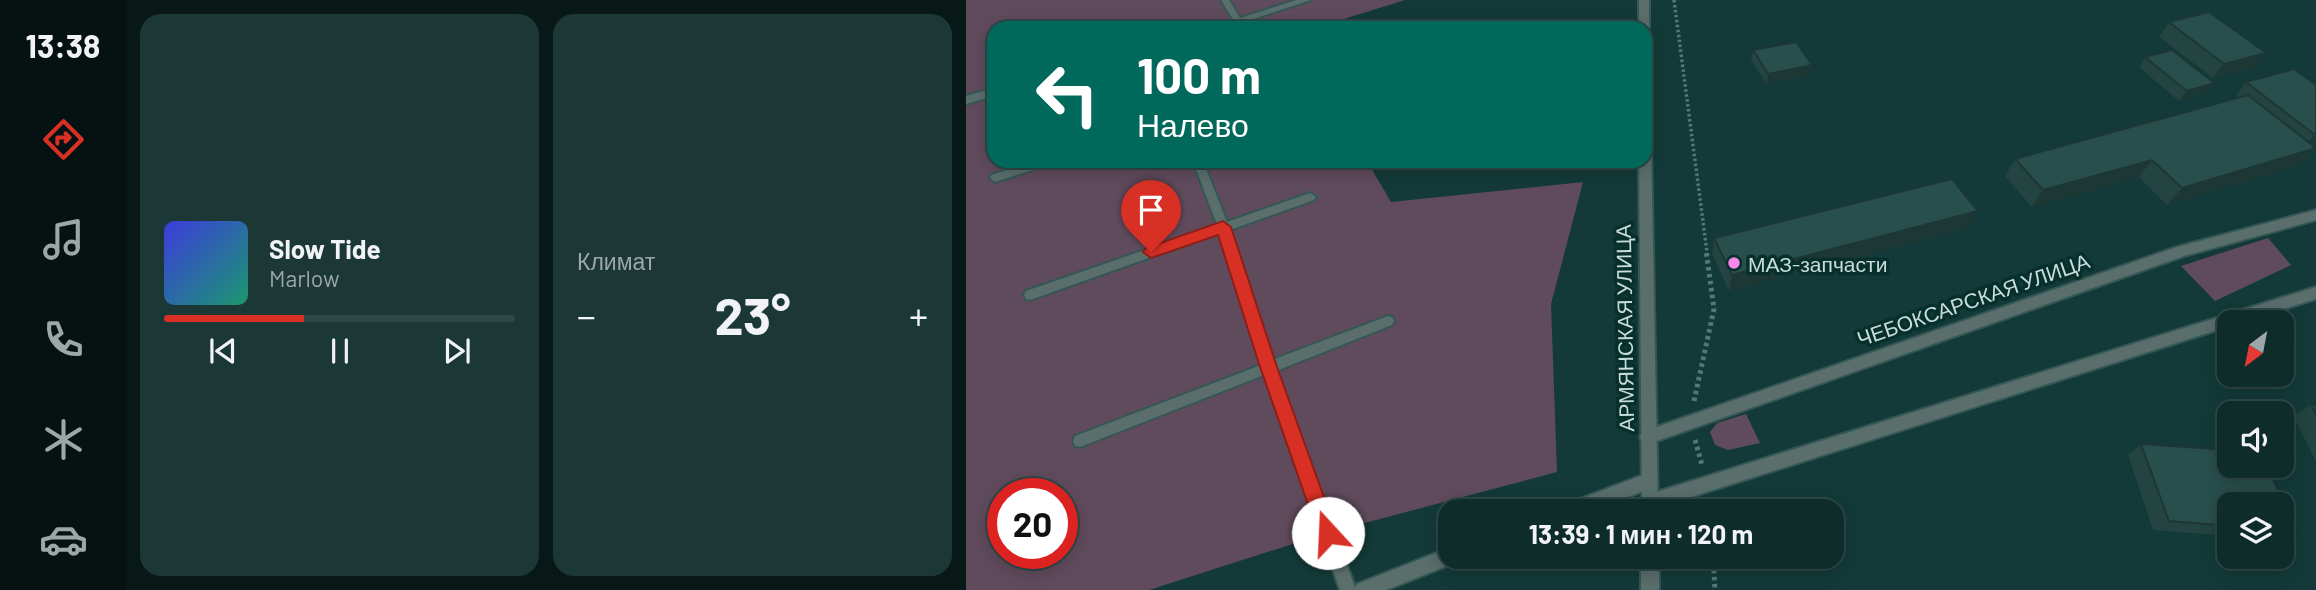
<!DOCTYPE html>
<html lang="ru">
<meta charset="utf-8">
<style>
:root{--surface:#0e2c2a;--page:#1c3836;--text:#f1f3f6;--muted:#9ba7a8;--line:#2e4847;--accent:#d93025}
body{margin:0;font-family:Barlow,sans-serif;background:var(--page);color:var(--text);height:100vh;display:flex;flex-direction:column;font-size:26px;white-space:nowrap}
*{box-sizing:border-box;margin:0}
p{font-size:23px;color:var(--muted)}
.icon{flex:none;width:38px;height:38px;fill:none;stroke:currentColor;stroke-width:2;stroke-linecap:round;stroke-linejoin:round}
.map{position:relative;flex:1;overflow:hidden}
.sheet{display:flex;flex-direction:column;gap:14px;padding:14px;background:#081817;width:840px}
.sheet>*{flex:none}
.banner{position:absolute;left:21px;top:21px;width:665px;height:147px;border-radius:21px;box-shadow:0 4px 18px #0003,0 0 0 2px var(--line);background:#00695c;color:#fff;overflow:hidden}
.needle{width:46px;rotate:212deg}
.buttons{position:absolute;left:1251px;top:310px;display:grid;gap:14px}
.buttons a{display:grid;place-items:center;width:77px;height:77px;border-radius:14px;background:var(--surface);box-shadow:0 4px 18px #0003,0 0 0 2px var(--line);font-size:35px}
.speed{position:absolute;left:21px;top:478px;display:flex;gap:14px;font-size:35px;font-weight:700;text-align:center}
.speed>*{display:grid;place-content:center;width:91px;height:91px;border-radius:50%;background:var(--surface);box-shadow:0 4px 18px #0003,0 0 0 2px var(--line);line-height:1}
.speed .limit{border:10px solid #d22;background:#fff;color:#111}
.pin{position:absolute;display:grid;place-items:center;width:60px;height:60px;color:#fff;margin:-72px -30px;border-radius:50% 50% 50% 0;rotate:-45deg;box-shadow:0 0 7px #0007}
.pin .icon{rotate:45deg}
.me{position:absolute;width:77px;margin:-38px;rotate:340deg;stroke-linejoin:round;filter:drop-shadow(0 0 5px #0008)}
.turn{display:flex;align-items:center;gap:24px;height:147px;padding:0 35px;font-size:32px}
.turn .icon{width:91px;height:91px;stroke-width:2.5}
.turn b{display:block;font-size:49px;line-height:60px}
.big{font-size:52px;font-weight:700;line-height:1.1}
.sheet .card{flex:1;display:flex;flex-direction:column;justify-content:center;gap:10px;min-width:0;padding:0 24px;border-radius:21px;background:var(--page)}
.song{display:flex;align-items:center;gap:21px}
.cover{width:84px;height:84px;border-radius:10px;background:linear-gradient(135deg,hsl(240 70% 55%),hsl(160 70% 35%))}
.played{height:7px;border-radius:4px;background:linear-gradient(90deg,var(--accent) 40%,var(--line) 40%)}
.keys{display:flex;justify-content:space-around;direction:ltr}
.heat{display:flex;justify-content:space-between;align-items:center;font-size:38px;direction:ltr}
.sheet .tiles{flex:1;display:grid;gap:14px;grid-template-columns:repeat(2,1fr)}
.trip{position:absolute;left:472px;top:499px;width:406px;height:70px;border-radius:21px;background:var(--surface);box-shadow:0 4px 18px #0003,0 0 0 2px var(--line);font-weight:700;line-height:70px;text-align:center}
main{display:flex;flex:1;min-height:0}
.tab-bar{display:flex;flex-direction:column;width:126px;justify-content:space-around;align-items:center;background:#061211;color:var(--muted)}
.tab-bar .icon{width:49px;height:49px}
.tab-bar .selected{color:var(--accent)}
.tab-bar b{font-size:32px;color:var(--text)}
.map>svg:first-child{display:block}
</style>
<main>
<nav class="tab-bar">
<b>13:38</b>
<svg class="icon selected" aria-label="directions" viewBox="0 0 24 24"><path d="M12 3l9 9-9 9-9-9zM9 14v-3h6M13 9l2 2-2 2"/></svg>
<svg class="icon" aria-label="music" viewBox="0 0 24 24"><path d="M9 18V5l10-2v13"/><circle cx="6" cy="18" r="3"/><circle cx="16" cy="16" r="3"/></svg>
<svg class="icon" aria-label="phone" viewBox="0 0 24 24"><path d="M5 4h4l2 5-3 2q2 4 5 5l2-3 5 2v4C11 20 4 13 5 4z"/></svg>
<svg class="icon" aria-label="climate" viewBox="0 0 24 24"><path d="M12 3v18M4 7l16 10M4 17L20 7"/></svg>
<svg class="icon" aria-label="car" viewBox="0 0 24 24"><path d="M5 17H2v-5l4-1 3-4h7l3 4 3 1v5h-3M9 17h6M6 11h13"/><circle cx="7" cy="17" r="2"/><circle cx="17" cy="17" r="2"/></svg>
</nav>
<section class="sheet">
<div class="tiles">
<div class="card">
<div class="song"><i class="cover"></i><div><b>Slow Tide</b><p>Marlow</p></div></div>
<div class="played"></div>
<div class="keys"><svg class="icon" aria-label="previous" viewBox="0 0 24 24"><path d="M18 5L8 12l10 7zM5 5v14"/></svg><svg class="icon" aria-label="pause" viewBox="0 0 24 24"><path d="M8 5v14M16 5v14"/></svg><svg class="icon" aria-label="next" viewBox="0 0 24 24"><path d="M6 5l10 7-10 7zM19 5v14"/></svg></div>
</div>
<div class="card"><p>Климат</p>
<div class="heat"><a>−</a><b class="big">23°</b><a>+</a></div>
</div>
</div>
</section>
<div class="map">
<svg width="1350" height="590" viewBox="0 0 1350 590">
<rect width="100%" height="100%" fill="#133a38"/>
<!-- green -->
<path fill="#604b5c" fill-rule="evenodd" d="M0,0H439L349,28H28V161H401L425,202L617,182L585,304L591,472L361,533L183,590H0ZM37,494H96V553H37Z
M1302,238L1325,265L1249,301L1215,266Z
M780,414L794,443L762,450L749,445L744,432L751,423Z"/>
<g fill="none" stroke-linecap="round" stroke-linejoin="round">
<defs>
<path id="service" d="M255,0H263L276,21L275,23H269Z
M69,161H86L85,164L29,182L24,178L25,175Z
M227,161H237L261,222L344,193L350,197L348,200L264,230L306,360L422,316L426,317L428,321L426,325L310,371L390,590H374L298,375L114,447L109,446L107,441L109,436L295,365L253,233L64,300L60,299L58,295L60,291L251,225Z"/>
<path id="minor" d="M330,0H345L260,28H244Z
M28,88V96L0,104V96Z
M1350,210V220L1218,256L682,444L676,442L674,437L676,432L682,430L1211,247Z
M1350,287V299L1276,322H1264V326L684,510L678,508L676,502L678,496L684,494Z
M682,473L688,475L690,481L688,487L625,511H596L598,505Z
M485,547V556H494L491,562L420,590H388L391,584Z"/>
<path id="tertiary" d="M673,0H683V28L679,31V28H673Z
M679,140L685,144L692,511H676L673,161H679Z
M675,556H693V590H675Z"/>
</defs>
<!-- service casing -->
<use href="#service" stroke="#345755" stroke-width="4"/>
<!-- minor casing -->
<use href="#minor" stroke="#345755" stroke-width="4"/>
<!-- tertiary casing -->
<use href="#tertiary" stroke="#345755" stroke-width="4"/>
<!-- path-far1 -->
<path stroke="#577775" stroke-width="3.5" stroke-dasharray="2.5 2.5" stroke-linecap="butt" d="M708,0L741,252"/>
<!-- path -->
<path stroke="#577775" stroke-width="5" stroke-dasharray="3.5 3.5" stroke-linecap="butt" d="M728,401L748,309L740,250
M729,440L736,465
M747,556L749,590"/>
<!-- service -->
<use href="#service" fill="#5a6e6c" fill-rule="evenodd"/>
<!-- minor -->
<use href="#minor" fill="#5a6e6c" fill-rule="evenodd"/>
<!-- tertiary -->
<use href="#tertiary" fill="#5a6e6c" fill-rule="evenodd"/>
</g>
<!-- wall -->
<path fill="#234441" d="M1203,22L1289,67L1247,78L1193,37Z
M787,50L844,75L801,84L785,60Z
M1179,57L1240,93L1213,101L1173,67Z
M1280,82L1350,85V144L1347,145L1350,147V149L1334,165L1201,205L1173,177L1066,207L1039,176L1049,159L1270,98L1269,97Z
M1012,211L1002,228L763,291L746,254L748,238Z
M1345,405H1350V461L1327,416Z
M1175,444L1264,450V466H1301L1330,531L1316,537V504H1264V536L1187,530L1162,455Z"/>
<!-- shaded-wall -->
<path fill="#1d3735" d="M1300,53L1289,67L1247,78L1258,64Z
M846,65L844,75L801,84L802,74Z
M1248,83L1240,93L1213,101L1221,91Z
M1350,134V144L1335,149Z
M1350,148L1334,165L1201,205L1216,188Z
M1186,160L1173,177L1066,207L1077,190Z
M1012,211L1002,228L763,291L766,275Z"/>
<!-- building -->
<path fill="#294f4c" stroke="#1d3735" stroke-width="2" d="M1243,12L1300,53L1258,64L1203,22Z
M830,42L846,65L802,74L787,50Z
M1206,50L1248,83L1221,91L1179,57Z
M1328,69L1350,85V134L1349,135L1280,82Z
M1282,95L1350,148L1216,188L1186,160L1077,190L1049,159Z
M986,179L1012,211L766,275L748,238Z
M1345,405H1350V415Z
M1175,444L1264,450V466H1301L1330,531L1316,530V504H1264V526L1203,521Z"/>
<!-- route -->
<path fill="#d93025" stroke="#8d1f18" stroke-width="2" d="M257,221L265,227L311,367L371,533L369,540L362,543L355,540L352,533L294,367L252,235L185,258L177,252L180,248Z"/>
<!-- markers -->
<circle fill="#f987e9" stroke="#07302d" stroke-width="2.5" cx="768" cy="263" r="7"/>
<g text-anchor="middle" dominant-baseline="central" stroke-width="7" stroke-linejoin="round" paint-order="stroke">
<!-- poi labels -->
<g font-size="21" fill="#c8dcda" stroke="#07302d" text-anchor="start">
<text x="782" y="263">МАЗ-запчасти</text>
</g>
<!-- street labels -->
<g font-size="21" fill="#c8dcda" stroke="#07302d">
<text transform="translate(1007 299) rotate(-19)">ЧЕБОКСАРСКАЯ УЛИЦА</text>
<text transform="translate(658 328) rotate(-91)">АРМЯНСКАЯ УЛИЦА</text>
</g>
</g>
</svg>
<div class="buttons">
<a><svg class="needle" viewBox="-14 -14 28 28"><path d="M0-13l5 13h-10z" fill="#e53935"/><path d="M0 13l5-13h-10z" fill="#9ba7a8"/></svg></a>
<a><svg class="icon" aria-label="sound" viewBox="0 0 24 24"><path d="M4 9h4l5-4v14l-5-4H4zM17 9q2 3 0 6"/></svg></a>
<a><svg class="icon" aria-label="layers" viewBox="0 0 24 24"><path d="M12 4l9 5-9 5-9-5zM3 14l9 5 9-5"/></svg></a>
</div>
<div class="speed"><div class="limit">20</div></div>
<div class="pin" style="left:185px;top:252px;background:#d93025"><svg class="icon" aria-label="arrive" viewBox="0 0 24 24"><path d="M6 21V4h12l-3 4 3 4H6"/></svg></div>
<svg class="me" style="left:362px;top:533px" viewBox="-20 -20 40 40"><circle r="19" fill="#fff"/><path d="M0-13L10 11 0 6-10 11z" fill="#d93025"/></svg>
<div class="trip">13:39 · 1 мин · 120 m</div>
<div class="banner">
<div class="turn"><svg class="icon" aria-label="left" viewBox="0 0 24 24"><path d="M17 20v-9H6M10 6l-5 5 5 5"/></svg><div><b>100 m</b>Налево</div></div>
</div>
</div>
</main>
